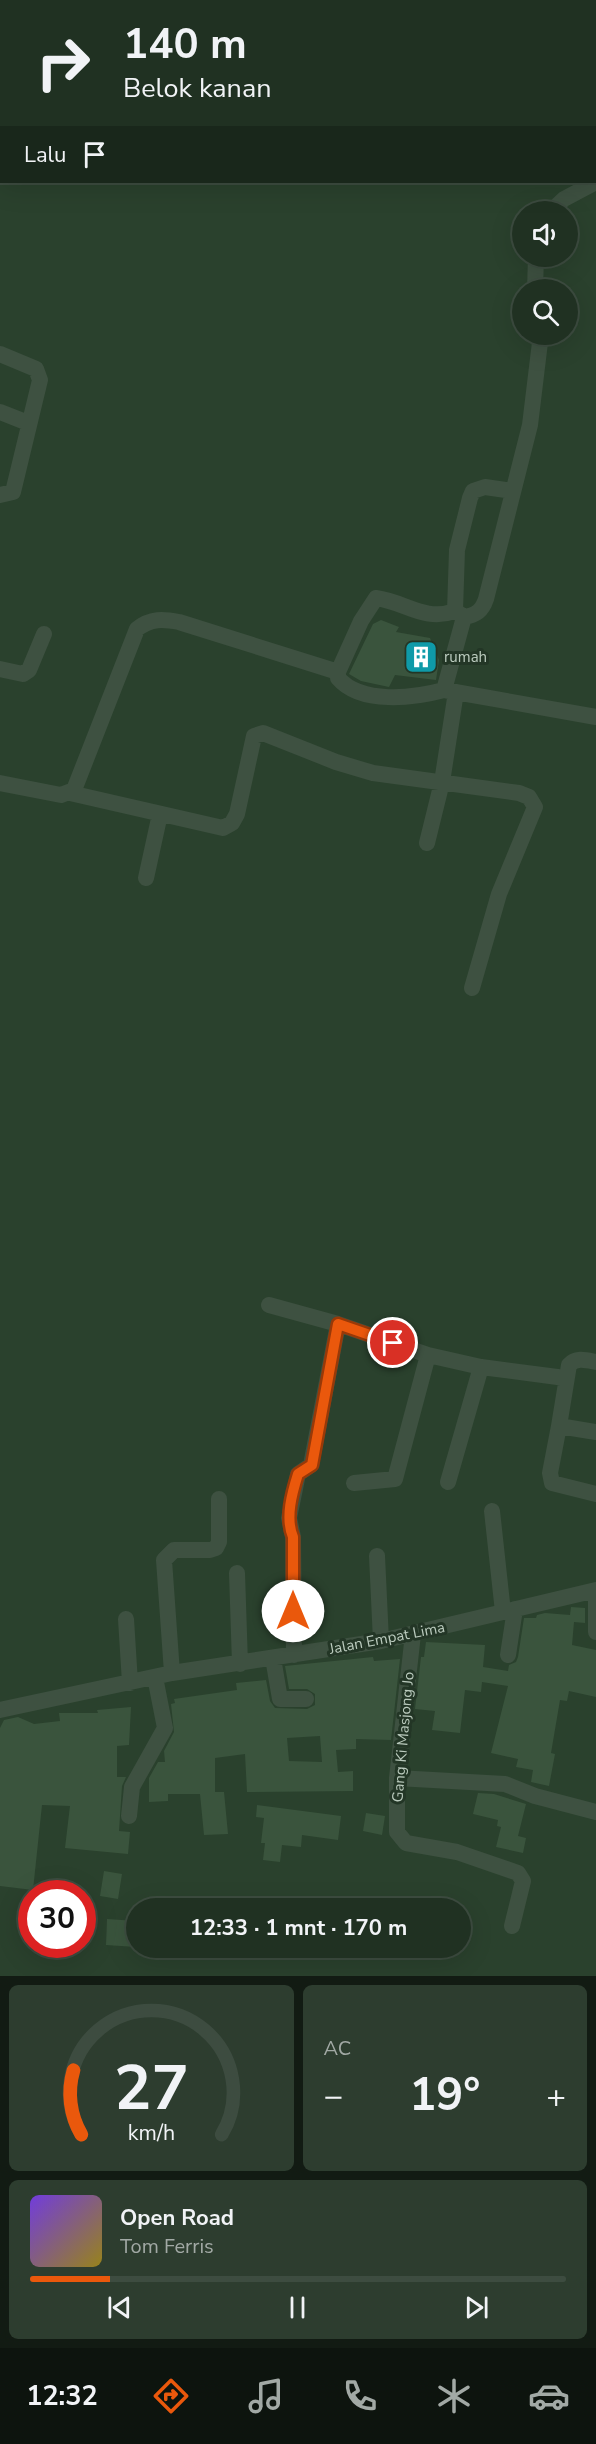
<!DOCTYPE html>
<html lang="id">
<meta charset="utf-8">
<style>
:root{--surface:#203122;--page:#2d3d2f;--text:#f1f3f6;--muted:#a2a9a5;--line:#3d4c40;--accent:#ea580c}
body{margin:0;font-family:"Nunito Sans",sans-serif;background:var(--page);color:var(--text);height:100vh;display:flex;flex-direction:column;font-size:22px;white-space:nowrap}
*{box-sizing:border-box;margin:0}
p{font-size:20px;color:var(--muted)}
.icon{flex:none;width:33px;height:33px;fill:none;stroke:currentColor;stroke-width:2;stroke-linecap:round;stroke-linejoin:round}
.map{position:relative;height:1976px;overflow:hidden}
.panel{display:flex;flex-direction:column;gap:9px;padding:9px;background:#121b13;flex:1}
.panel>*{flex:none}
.hud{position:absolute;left:0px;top:0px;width:597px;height:183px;box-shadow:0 6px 24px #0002,0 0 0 2px var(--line);background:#203122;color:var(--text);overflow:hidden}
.controls{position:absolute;left:512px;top:201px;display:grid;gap:12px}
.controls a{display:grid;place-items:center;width:66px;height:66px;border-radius:50%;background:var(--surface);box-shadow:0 6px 24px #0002,0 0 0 2px var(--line);font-size:30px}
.speed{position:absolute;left:18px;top:1880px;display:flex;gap:12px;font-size:30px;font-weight:700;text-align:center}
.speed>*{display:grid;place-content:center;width:78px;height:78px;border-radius:50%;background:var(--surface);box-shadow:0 6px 24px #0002,0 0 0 2px var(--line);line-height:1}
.speed .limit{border:9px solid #d22;background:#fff;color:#111}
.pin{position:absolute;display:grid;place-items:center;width:51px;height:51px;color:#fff;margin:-26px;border:3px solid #fff;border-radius:50%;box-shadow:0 2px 6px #0007}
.me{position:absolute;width:66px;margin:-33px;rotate:0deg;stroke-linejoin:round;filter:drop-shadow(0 0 4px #0008)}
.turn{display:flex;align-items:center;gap:21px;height:126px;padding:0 24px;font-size:27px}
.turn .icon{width:78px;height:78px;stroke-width:2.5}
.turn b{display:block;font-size:42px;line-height:51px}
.then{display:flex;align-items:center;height:57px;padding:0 24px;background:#0003;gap:12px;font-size:22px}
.big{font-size:45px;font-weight:700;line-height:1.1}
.panel .card{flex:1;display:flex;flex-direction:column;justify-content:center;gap:9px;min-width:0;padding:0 21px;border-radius:9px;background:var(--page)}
.panel .dial{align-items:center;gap:0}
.dial svg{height:156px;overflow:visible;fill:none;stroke:var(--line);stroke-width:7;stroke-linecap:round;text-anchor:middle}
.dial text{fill:var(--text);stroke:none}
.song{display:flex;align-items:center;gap:18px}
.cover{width:72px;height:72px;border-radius:9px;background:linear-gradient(135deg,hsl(260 70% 55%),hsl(50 70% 35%))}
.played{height:6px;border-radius:3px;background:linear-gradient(90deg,var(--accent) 15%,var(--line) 15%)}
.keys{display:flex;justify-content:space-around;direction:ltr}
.heat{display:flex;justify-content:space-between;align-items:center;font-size:33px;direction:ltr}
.panel .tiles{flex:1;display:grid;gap:9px;grid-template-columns:1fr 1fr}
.card:last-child{grid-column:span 2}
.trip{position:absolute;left:126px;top:1898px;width:345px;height:60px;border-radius:30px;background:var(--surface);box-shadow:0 6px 24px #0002,0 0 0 2px var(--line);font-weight:700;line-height:60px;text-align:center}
.tabs{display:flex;height:96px;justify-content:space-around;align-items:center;background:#0d140e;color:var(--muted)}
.tabs .icon{width:42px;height:42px}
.tabs .active{color:var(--accent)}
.tabs b{font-size:27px;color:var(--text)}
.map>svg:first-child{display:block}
</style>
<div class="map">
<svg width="596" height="1976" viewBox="0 0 596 1976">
<rect width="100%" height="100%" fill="#2a412d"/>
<!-- building -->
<path fill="#3a543d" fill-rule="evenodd" d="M381,620L399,627L396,632L430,638L439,660L436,680L395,675L389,687L361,681L349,674L373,624Z
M571,1607L585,1608V1623L574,1622L572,1645L596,1650V1697L569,1691L567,1701L560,1700L551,1753L555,1754L549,1786L531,1782L533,1770L516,1767L518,1759L491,1753L508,1686L482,1682L481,1692L465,1690L460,1733L432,1730L435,1711L415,1709L421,1657H424L426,1642L485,1645L483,1667L508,1671L509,1665L516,1662L518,1657L524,1618H536L537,1615L545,1613L570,1615Z
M373,1657L374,1661L400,1659L391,1740L356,1739V1749L336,1750L338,1772L353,1771V1791L247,1792L245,1754L215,1758V1792H224L228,1834L204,1835L200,1794H168V1801L149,1802V1778L158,1762H165L164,1751L174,1732L171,1704L175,1703L174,1699L237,1690L236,1683L266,1680L270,1701L275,1708L307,1709L315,1705V1694L307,1689H289L285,1666ZM320,1736L322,1762L289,1761L287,1738Z
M131,1707L129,1745L117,1746V1777H126L122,1786L119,1831L130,1832L128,1854L65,1848L70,1806L42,1805L33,1890L0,1886V1728L4,1720L18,1717L34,1724L60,1721L59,1713H98L97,1710Z
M478,1793L494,1794L526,1804L518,1836L526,1838L523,1853L496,1847L501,1827L497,1826L498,1820L473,1814Z
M257,1805L341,1816L338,1840L302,1835L301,1847L282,1845L280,1862L263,1860L265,1843H261L264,1818L256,1817Z
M366,1813L385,1816L382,1835L363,1831Z
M104,1871L122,1874L118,1899L100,1896Z
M107,1919L136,1921V1947L106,1945Z"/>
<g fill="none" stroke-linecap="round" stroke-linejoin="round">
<!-- minor -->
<path stroke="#3e5141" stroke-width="16" d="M550,212L564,199L596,182
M535,290L536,256
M541,334L530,425L486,599C482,611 476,615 464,617L444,690L596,717
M0,354L36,369L40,380L13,492L0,495
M0,412L28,423
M463,616L455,611L457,550L470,498L473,491L485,487L513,491
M0,669L23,674L29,670L44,634
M338,672V678C361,705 414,698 444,690
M0,783L61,795L74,790L137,629C151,618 163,619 179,622L338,672L361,621L376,598C406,602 424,622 455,611
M70,793L223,828L232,823L237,814L254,736L263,733L336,762L373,773L519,793L529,797L535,807L499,894L472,988
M427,843L442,782L456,692
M146,878L160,814
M269,1305L338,1324
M559,1426L569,1365C576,1357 586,1360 596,1362
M596,1432L559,1426L550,1473L552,1483L596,1494
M448,1482L481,1367
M354,1483L395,1479L428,1355L481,1367L565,1378
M492,1511L503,1612
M377,1556L381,1641
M237,1573L240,1664
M596,1597V1632
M126,1619L130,1683
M413,1634L397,1778V1832L406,1843L457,1852L518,1873L523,1881L512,1926
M294,1655L293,1537L289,1518L298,1474L311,1465L338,1324L428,1355
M508,1655L515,1609
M273,1658L280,1699H306
M172,1673L164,1560L174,1550H210L216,1548L219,1542V1499
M0,1710L172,1673L381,1641L596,1590
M397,1778L505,1784L535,1796L596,1812
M129,1816L132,1787L165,1728L155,1677"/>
</g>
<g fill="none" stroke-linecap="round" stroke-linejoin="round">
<defs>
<path id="route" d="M293,1611V1537C285,1518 292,1493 298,1474L312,1465L338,1324L393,1343"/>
</defs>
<!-- route casing -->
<use href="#route" stroke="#983908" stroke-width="15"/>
<!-- route -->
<use href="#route" stroke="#ea580c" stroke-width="10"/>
</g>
<!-- icons -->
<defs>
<symbol id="building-square" viewBox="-11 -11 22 22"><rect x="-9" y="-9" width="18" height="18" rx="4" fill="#0f9aa8" stroke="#233626"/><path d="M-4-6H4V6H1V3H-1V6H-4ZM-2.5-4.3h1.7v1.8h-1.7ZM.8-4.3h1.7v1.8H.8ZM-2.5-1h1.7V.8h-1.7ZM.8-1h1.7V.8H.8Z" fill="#fff"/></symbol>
</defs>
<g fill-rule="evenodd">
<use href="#building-square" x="402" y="638" width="38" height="38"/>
</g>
<g text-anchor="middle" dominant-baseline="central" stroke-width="6" stroke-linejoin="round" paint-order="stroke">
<!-- poi labels -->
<g font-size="15" fill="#bbcbbe" stroke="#233626" text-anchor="start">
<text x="444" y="657">rumah</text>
</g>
<!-- street labels -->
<g font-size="15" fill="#bbcbbe" stroke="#233626">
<text transform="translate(387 1638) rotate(-11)">Jalan Empat Lima</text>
<text transform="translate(403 1737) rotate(-85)">Gang Ki Masjong Jo</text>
</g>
</g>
</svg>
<div class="controls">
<a><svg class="icon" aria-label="sound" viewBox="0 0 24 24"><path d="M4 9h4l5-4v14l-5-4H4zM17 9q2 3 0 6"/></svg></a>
<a><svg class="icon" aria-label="search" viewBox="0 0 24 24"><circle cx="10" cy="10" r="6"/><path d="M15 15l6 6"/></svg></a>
</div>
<div class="speed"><div class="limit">30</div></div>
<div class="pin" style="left:393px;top:1343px;background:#d93025"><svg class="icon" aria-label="arrive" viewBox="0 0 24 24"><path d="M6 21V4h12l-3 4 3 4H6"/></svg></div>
<svg class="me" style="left:293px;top:1611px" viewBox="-20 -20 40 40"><circle r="19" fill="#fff"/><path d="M0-13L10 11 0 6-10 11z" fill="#ea580c"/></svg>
<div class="trip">12:33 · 1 mnt · 170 m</div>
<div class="hud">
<div class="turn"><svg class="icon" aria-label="right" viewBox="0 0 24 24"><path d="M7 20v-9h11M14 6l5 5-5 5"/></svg><div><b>140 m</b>Belok kanan</div></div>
<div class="then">Lalu<svg class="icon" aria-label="arrive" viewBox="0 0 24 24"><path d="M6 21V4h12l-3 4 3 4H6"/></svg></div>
</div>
</div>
<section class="panel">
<div class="tiles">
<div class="card dial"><svg viewBox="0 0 100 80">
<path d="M14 69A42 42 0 1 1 86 69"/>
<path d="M14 69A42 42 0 0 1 10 36" stroke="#ea580c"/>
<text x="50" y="56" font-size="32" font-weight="700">27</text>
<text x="50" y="72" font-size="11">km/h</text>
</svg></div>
<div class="card"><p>AC</p>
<div class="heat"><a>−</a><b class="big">19°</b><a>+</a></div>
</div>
<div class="card">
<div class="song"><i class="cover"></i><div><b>Open Road</b><p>Tom Ferris</p></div></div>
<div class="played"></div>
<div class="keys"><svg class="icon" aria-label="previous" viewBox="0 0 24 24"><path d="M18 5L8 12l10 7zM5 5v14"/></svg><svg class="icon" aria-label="pause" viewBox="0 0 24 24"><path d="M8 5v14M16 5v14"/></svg><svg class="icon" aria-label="next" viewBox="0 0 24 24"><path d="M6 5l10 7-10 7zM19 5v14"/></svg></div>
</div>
</div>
</section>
<nav class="tabs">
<b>12:32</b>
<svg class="icon active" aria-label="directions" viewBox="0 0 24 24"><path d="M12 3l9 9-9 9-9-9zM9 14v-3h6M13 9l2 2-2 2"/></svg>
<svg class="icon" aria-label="music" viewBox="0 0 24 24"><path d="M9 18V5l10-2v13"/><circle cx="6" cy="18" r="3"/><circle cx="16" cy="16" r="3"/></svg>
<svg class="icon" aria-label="phone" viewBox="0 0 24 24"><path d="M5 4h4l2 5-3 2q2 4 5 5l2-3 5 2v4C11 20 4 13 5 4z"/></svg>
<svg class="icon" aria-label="climate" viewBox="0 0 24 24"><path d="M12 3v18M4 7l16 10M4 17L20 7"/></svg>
<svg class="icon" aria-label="car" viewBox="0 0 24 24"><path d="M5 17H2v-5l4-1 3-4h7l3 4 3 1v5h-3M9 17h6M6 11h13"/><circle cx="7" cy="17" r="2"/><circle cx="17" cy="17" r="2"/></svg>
</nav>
